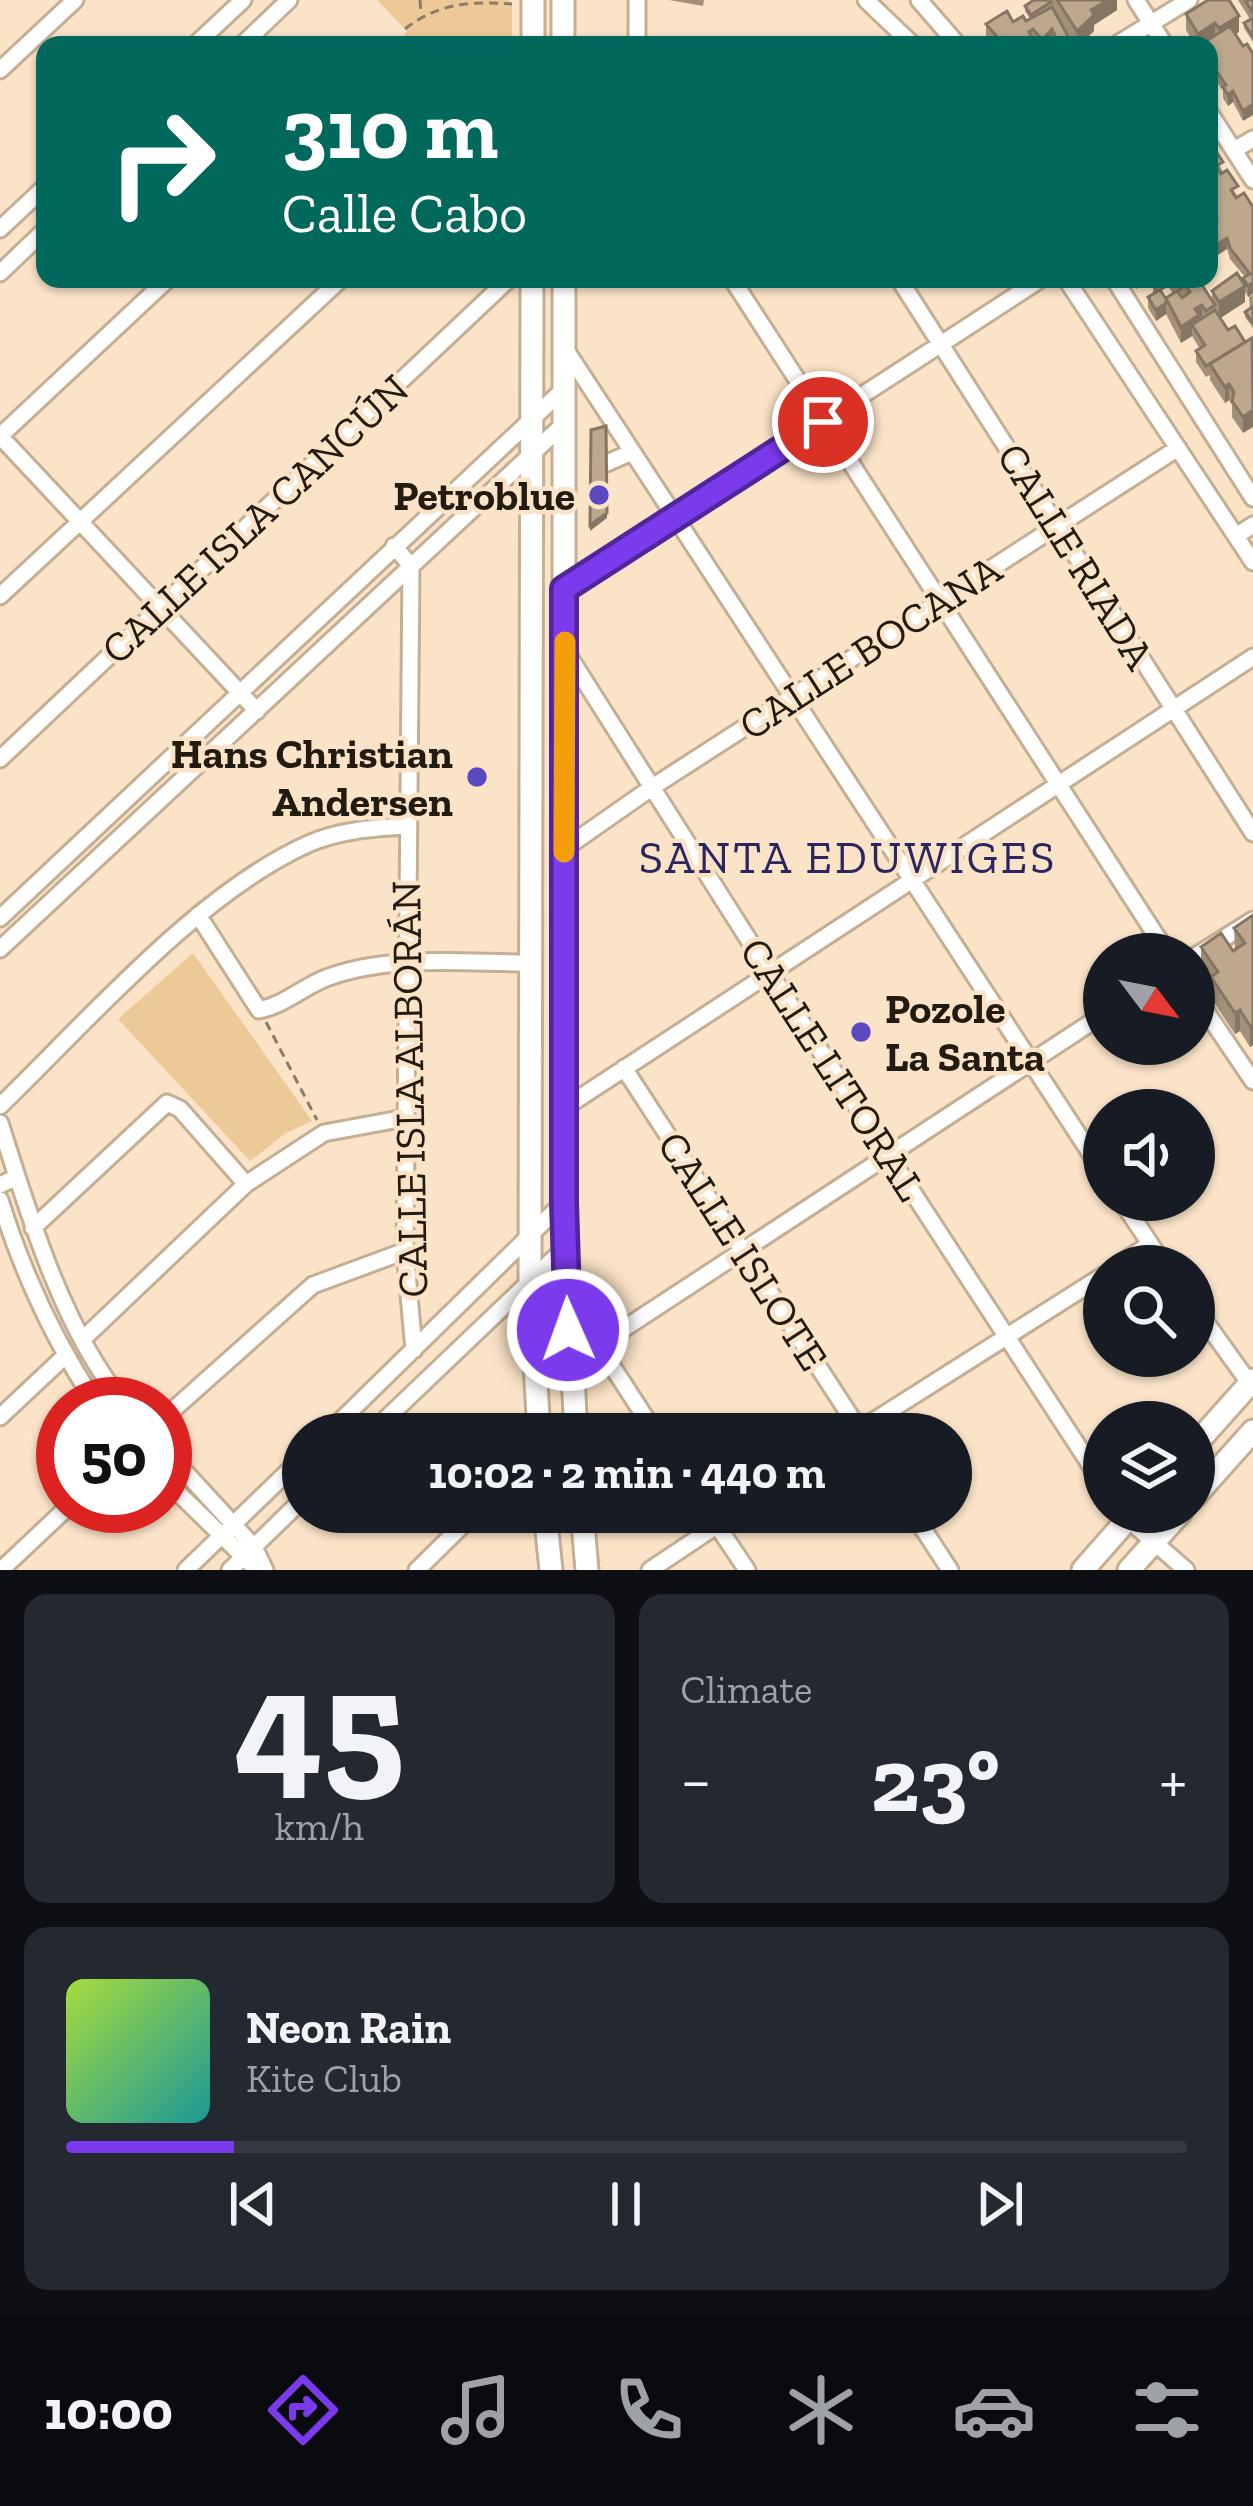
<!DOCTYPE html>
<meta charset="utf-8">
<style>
:root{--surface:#171b24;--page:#242831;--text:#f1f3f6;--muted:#9ea1a6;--line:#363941;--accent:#7c3aed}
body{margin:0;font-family:"Zilla Slab",serif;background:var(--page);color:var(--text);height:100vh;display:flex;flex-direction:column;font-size:45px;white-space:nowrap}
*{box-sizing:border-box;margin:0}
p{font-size:39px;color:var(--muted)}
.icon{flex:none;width:66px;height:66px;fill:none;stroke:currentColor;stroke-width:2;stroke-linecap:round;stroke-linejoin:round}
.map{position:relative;height:1570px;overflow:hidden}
.sheet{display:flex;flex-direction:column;gap:24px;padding:24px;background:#0d0f14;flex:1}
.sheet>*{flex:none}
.top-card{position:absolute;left:36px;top:36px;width:1182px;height:252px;border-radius:24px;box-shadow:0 3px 9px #0004;background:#00695c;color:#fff;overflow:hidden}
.needle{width:78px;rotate:122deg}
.tools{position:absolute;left:1083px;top:933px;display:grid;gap:24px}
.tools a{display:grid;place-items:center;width:132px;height:132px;border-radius:50%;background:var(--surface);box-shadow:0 3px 9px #0004;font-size:60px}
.speed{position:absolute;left:36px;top:1377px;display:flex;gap:24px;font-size:60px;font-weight:700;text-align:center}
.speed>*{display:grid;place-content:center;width:156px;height:156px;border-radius:50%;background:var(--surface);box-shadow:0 3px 9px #0004;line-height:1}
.speed .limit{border:18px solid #d22;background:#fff;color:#111}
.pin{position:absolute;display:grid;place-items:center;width:102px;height:102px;color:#fff;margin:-51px;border:6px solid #fff;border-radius:50%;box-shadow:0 3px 12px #0007}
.me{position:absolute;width:132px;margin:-66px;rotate:358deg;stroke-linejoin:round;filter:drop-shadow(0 0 9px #0008)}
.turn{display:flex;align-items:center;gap:42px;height:252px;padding:0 48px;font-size:54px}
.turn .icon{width:156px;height:156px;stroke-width:2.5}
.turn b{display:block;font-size:84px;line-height:102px}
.big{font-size:90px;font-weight:700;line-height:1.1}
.sheet .tile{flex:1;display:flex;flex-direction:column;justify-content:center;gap:18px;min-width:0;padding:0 42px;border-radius:24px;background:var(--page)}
.sheet .dial{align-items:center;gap:0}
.dial b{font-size:156px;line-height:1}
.song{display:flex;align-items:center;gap:36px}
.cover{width:144px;height:144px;border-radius:18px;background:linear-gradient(135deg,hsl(80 70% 55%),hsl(180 70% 35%))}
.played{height:12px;border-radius:6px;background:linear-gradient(90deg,var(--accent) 15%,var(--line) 15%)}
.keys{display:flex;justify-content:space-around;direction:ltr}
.heat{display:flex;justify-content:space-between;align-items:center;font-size:66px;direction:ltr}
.sheet .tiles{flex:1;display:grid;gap:24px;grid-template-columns:1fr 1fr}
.tile:last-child{grid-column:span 2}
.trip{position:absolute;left:282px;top:1413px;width:690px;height:120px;border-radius:60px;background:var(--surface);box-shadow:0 3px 9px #0004;font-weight:700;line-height:120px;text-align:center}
.tabs{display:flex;height:192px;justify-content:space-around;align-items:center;background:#090b0e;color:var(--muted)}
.tabs .icon{width:84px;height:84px}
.tabs .selected{color:var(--accent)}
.tabs b{font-size:54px;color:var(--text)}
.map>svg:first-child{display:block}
</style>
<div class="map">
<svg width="1253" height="1570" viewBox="0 0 1253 1570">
<rect width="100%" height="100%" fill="#fae3c7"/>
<!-- park -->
<path fill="#eec998" d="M377,0H508L512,4V45H411L403,37L407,31Z
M193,953L312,1121L286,1133L250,1161L118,1019Z"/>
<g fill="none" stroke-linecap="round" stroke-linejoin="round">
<defs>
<path id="minor" d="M866,0L913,45
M919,0L958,45
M1136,0L1165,45
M195,45L243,0
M242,45L289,0
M637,45V0
M1116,45L1189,0
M0,70L75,0
M1209,112L1253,180
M1234,150L1253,139
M0,229L45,187
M0,273L45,230
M732,279L1168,954
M899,279L1253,833
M1066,279L1253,562
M1114,279L1253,498
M564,347L1104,1174
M0,436L257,711
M0,436L168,279
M607,463L632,452
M1236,536L1253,525
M394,546L411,566L405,1251L414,1350
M564,589L1041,279
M0,596L341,279
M565,650L769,972L1104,1486
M0,759L509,279
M564,849L654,786L1178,448
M198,915L259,1010C284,1005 303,987 326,978C389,954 465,963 531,963
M0,918L564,389
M0,949L565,423
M1194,957L1253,920
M1194,994L1253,1081
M624,1068L862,1434
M0,1106C88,1021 197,894 308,844C339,830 374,828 407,826
M564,1108L1253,657
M0,1123C28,1212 64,1333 125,1404
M0,1185L17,1177
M0,1200C22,1271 55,1342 96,1404
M1121,1200L1165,1266
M33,1228L167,1103L180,1109L246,1184
M1117,1266L1150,1244
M570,1301L656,1434
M1194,1306L1253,1388
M83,1339L246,1184L324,1133L405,1118
M570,1364L1104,1014
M0,1417L66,1355
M165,1417L313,1285L405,1251
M327,1434L564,1202
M370,1434L566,1247
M853,1434L1104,1275
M165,1450L254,1547L265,1570
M165,1480L257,1570
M708,1512L747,1570
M912,1512L950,1570
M1123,1515L1186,1570
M1,1570L69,1506
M186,1570L303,1457
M230,1570L303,1499
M417,1570L476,1512
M650,1570L737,1512"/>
<path id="major" d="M533,45V0
M563,45V0
M532,279L530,1278L539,1434
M564,279V1202L576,1434
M1194,1446L1253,1380
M1194,1497L1253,1431
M545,1512L551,1570
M582,1512L587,1570
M1083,1570L1134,1512
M1129,1570L1181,1512"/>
</defs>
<!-- minor casing -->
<use href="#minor" stroke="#c5af94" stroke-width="21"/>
<!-- major casing -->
<use href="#major" stroke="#c5af94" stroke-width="27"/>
<!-- path -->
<path stroke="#8b7b68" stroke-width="3" stroke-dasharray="9 6" stroke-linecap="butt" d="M420,0L421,14
M405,29C438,3 471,1 512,4
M266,1022L317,1120"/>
<!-- minor -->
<use href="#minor" stroke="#fff" stroke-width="15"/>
<!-- major -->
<use href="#major" stroke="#fff" stroke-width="21"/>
</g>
<!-- wall -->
<path fill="#a39079" d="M669,0H704L703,6Z
M1034,0H1117V10L1094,25V31L1079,45H1076L1059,20L1068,45H1054L1052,40V45H1037L1034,41V45H994L986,35V24L1026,21L1030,19L1025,11V6Z
M1238,0H1253V42L1244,28V23L1250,19Z
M1186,14L1239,32L1235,34L1243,46L1253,54L1243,121L1233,102L1228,106L1223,98V91L1209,71V45H1195L1186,30Z
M1209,141L1223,173L1238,197L1253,293L1248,297L1245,292V302L1220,318L1228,330L1245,342L1243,433L1232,417V405L1229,400L1225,403L1210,380V375L1206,377L1196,362V351L1200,349L1192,336L1181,343L1166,314L1156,321L1148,308V297L1153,293V285L1166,298L1173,294L1164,279H1205L1204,289L1212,300V291L1243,282L1245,277L1230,259L1227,249L1216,256L1210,248L1209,226L1212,225L1209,220Z
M1253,294V328L1245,317V312L1250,309L1249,297Z
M1253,915V1045L1250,1047L1240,1031L1235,1034L1211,998V983L1201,968V947L1233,951L1235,950L1234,928Z"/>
<!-- shaded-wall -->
<path fill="#847663" d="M1108,0H1117V10L1094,25V31L1079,45H1077V31L1091,10Z
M1239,16V32L1219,44V28Z
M1215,23V39L1206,45H1198V34Z
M1052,29V40L1047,45H1042V40Z
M1233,91V102L1228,106V95Z
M1253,104V115L1243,121V111Z
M1227,238V249L1216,256V245Z
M1143,279H1152L1136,289V284Z
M1253,282V293L1248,297V286Z
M1245,286V302L1219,319V302Z
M1166,303V314L1156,321V310Z
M1202,305V321L1192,325V336L1181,343V327L1195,309Z
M1229,384V400L1225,403V387Z
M1253,410V427L1243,433V417Z
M607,513V518L590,531V525Z
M1240,1010V1031L1235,1034V1013Z
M1253,1024V1045L1250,1047V1026Z"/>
<!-- building -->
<path fill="#bda88d" stroke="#847663" stroke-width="3" d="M1034,0H1049L1051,2L1031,15L1025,6Z
M1057,0H1108L1091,10L1094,15L1077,31Z
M1208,0H1229L1239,16L1219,28L1215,23L1198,34L1186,14Z
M1245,0H1253V13Z
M1052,7L1068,36L1058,43L1052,29L1042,40L1033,29L1029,32L1034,41L1033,45H999L1000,40L986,24L1007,11L1013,22L1023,16L1026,21Z
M1253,18V37L1244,23Z
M1230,26L1243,46L1247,44L1253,54V104L1243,111L1233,91L1228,95L1223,87L1226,85L1209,60V45H1200Z
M1209,141L1223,162L1216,166L1221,174L1227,170L1238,186L1231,190L1236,198L1244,193L1253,207V282L1248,286L1243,278L1250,274L1230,248L1227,238L1216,245L1210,238L1215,235L1209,226L1217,222L1209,209V197L1211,200L1215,196L1209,186Z
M1237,273L1245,286L1219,302L1212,291Z
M1162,279L1166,286L1160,290L1168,302L1166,298V303L1156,310L1148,297L1158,291L1153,285Z
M1174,279H1198L1215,305L1206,311L1202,305L1195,309L1199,315L1181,327L1166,298L1177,291L1182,298L1190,292L1185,285L1180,289Z
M1252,307L1253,308V323L1245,312Z
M1215,310L1228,330L1235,326L1245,342L1206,366L1196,351L1205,345L1192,325Z
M1252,338L1253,410L1243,417L1232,401L1234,392L1229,384L1225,387L1210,364Z
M606,426L607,513L590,525L591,430Z
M1253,915V1024L1250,1026L1240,1010L1235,1013L1211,977L1218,972L1201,947L1221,933L1233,951L1245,943L1234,928Z"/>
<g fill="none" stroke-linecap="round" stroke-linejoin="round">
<defs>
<path id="route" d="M568,1330L564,1202V589L823,422"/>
</defs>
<!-- route casing -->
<use href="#route" stroke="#51269a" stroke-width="30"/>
<!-- route -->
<use href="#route" stroke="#7c3aed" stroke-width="21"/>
<!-- slow -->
<path stroke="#f59e0b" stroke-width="21" d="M564,852L565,642"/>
</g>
<!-- markers -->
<g fill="#5a49c1" stroke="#fae3c7" stroke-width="4.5">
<circle cx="599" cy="495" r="12"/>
<circle cx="477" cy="777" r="12"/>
<circle cx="861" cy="1032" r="12"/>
</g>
<g text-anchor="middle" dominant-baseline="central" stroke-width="9" stroke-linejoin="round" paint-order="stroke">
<!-- poi labels -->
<g font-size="42" font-weight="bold" fill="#231b10" stroke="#fae3c7" text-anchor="end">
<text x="575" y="495">Petroblue</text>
<text x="453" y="753">Hans Christian<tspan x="453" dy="48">Andersen</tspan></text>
<text x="885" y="1008" text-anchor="start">Pozole<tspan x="885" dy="48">La Santa</tspan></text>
</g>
<!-- street labels -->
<g font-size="42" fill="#231b10" stroke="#fae3c7">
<text transform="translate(255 519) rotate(-43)">CALLE ISLA CANCÚN</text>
<text transform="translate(1076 556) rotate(58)">CALLE RIADA</text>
<text transform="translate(870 647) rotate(-33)">CALLE BOCANA</text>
<text transform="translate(833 1069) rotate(57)">CALLE LITORAL</text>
<text transform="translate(409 1089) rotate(-91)">CALLE ISLA ALBORÁN</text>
<text transform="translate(743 1251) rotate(57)">CALLE ISLOTE</text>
</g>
<!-- neighbourhood labels -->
<g font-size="45" letter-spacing="3" fill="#2c2660" stroke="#fae3c7">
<text x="848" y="858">SANTA EDUWIGES</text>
</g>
</g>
</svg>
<div class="tools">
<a><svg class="needle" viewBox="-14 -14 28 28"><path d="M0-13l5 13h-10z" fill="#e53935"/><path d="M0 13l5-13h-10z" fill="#9ea1a6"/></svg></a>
<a><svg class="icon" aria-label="sound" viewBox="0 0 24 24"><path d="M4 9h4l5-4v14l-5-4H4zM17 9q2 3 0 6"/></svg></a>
<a><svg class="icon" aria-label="search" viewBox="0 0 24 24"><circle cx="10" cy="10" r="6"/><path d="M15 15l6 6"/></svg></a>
<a><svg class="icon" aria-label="layers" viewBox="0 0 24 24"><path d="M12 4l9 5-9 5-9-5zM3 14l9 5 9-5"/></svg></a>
</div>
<div class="speed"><div class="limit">50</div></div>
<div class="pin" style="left:823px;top:422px;background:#d93025"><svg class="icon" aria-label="arrive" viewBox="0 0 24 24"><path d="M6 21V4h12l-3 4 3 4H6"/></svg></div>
<svg class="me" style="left:568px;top:1330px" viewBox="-20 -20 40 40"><circle r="17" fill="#7c3aed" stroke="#fff" stroke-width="3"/><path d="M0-11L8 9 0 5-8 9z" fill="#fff"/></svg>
<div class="trip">10:02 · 2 min · 440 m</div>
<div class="top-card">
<div class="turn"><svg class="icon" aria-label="right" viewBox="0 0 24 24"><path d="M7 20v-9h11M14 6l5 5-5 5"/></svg><div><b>310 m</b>Calle Cabo</div></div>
</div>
</div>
<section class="sheet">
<div class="tiles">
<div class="tile dial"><b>45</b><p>km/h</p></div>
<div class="tile"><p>Climate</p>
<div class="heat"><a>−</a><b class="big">23°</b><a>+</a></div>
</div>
<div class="tile">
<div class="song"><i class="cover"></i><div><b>Neon Rain</b><p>Kite Club</p></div></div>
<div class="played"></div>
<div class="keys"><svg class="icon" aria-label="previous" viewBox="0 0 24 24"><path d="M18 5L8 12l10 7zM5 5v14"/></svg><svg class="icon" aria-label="pause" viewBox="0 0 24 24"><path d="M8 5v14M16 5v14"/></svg><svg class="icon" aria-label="next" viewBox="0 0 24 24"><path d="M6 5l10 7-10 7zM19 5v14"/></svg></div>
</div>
</div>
</section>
<nav class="tabs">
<b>10:00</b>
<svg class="icon selected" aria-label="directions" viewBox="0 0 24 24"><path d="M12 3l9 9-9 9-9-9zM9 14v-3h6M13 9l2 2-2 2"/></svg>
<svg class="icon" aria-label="music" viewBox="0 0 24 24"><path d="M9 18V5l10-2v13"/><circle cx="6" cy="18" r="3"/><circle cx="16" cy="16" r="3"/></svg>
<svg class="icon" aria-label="phone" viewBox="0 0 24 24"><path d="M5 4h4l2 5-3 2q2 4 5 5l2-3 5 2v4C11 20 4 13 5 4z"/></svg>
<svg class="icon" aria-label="climate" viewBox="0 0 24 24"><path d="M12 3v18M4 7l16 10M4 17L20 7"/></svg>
<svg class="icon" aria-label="car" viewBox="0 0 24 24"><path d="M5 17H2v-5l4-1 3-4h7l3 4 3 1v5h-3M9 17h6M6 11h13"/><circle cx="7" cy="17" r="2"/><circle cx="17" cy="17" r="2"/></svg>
<svg class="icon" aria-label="filters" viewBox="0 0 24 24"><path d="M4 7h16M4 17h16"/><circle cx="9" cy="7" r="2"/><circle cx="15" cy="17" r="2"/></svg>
</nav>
